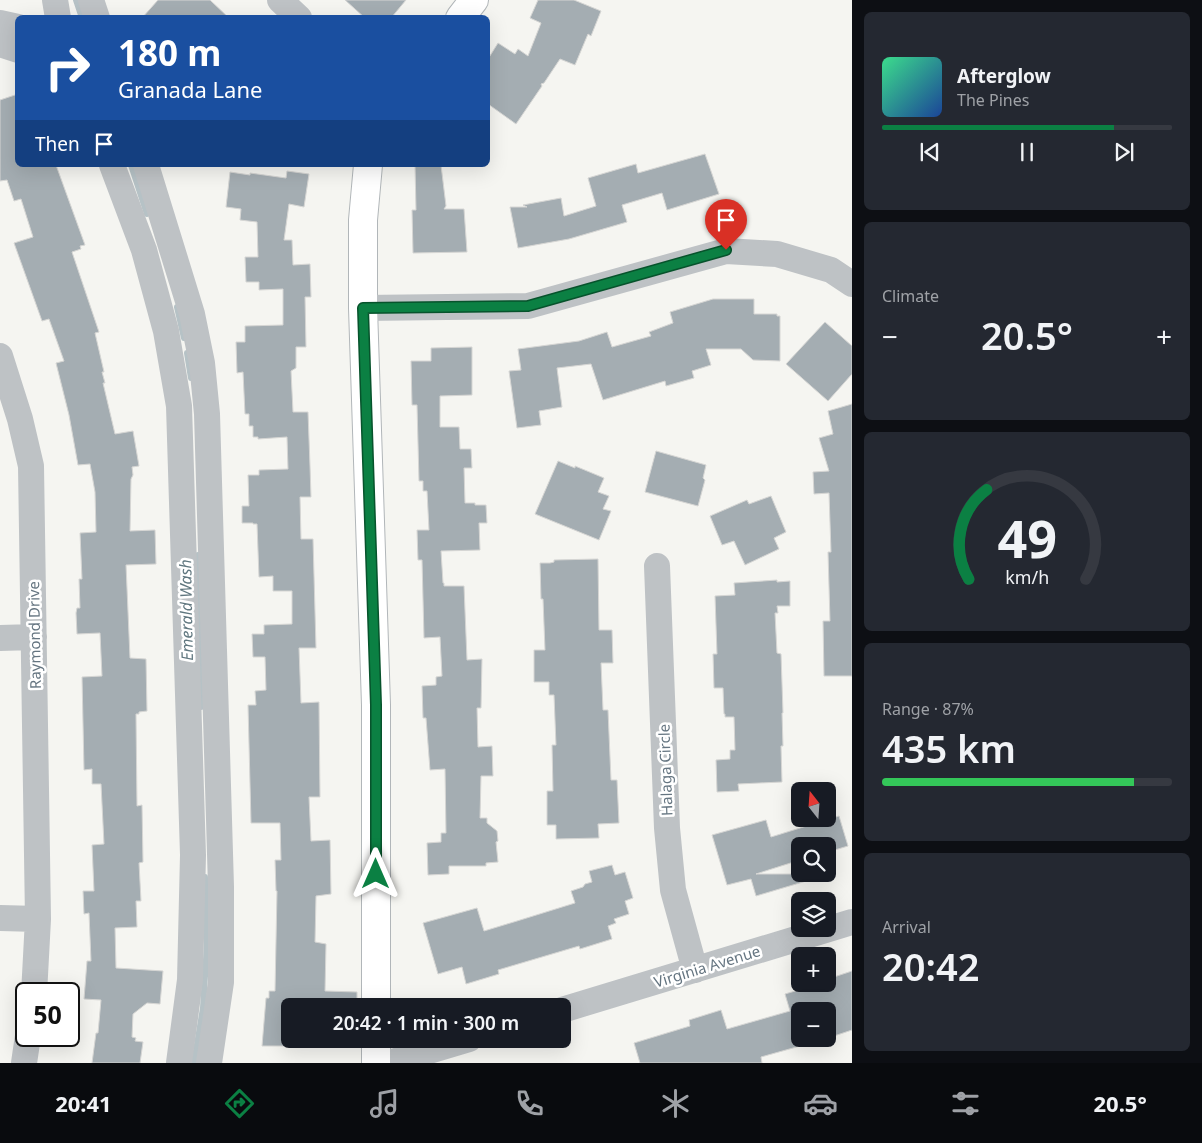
<!DOCTYPE html>
<meta charset="utf-8">
<style>
:root{--surface:#171b24;--page:#242831;--text:#f1f3f6;--muted:#9ea1a6;--line:#363941;--accent:#0b8043}
body{margin:0;font-family:"Noto Sans",sans-serif;background:var(--page);color:var(--text);height:100vh;display:flex;flex-direction:column;font-size:19px;white-space:nowrap}
*{box-sizing:border-box;margin:0}
p{font-size:16px;color:var(--muted)}
.icon{flex:none;width:28px;height:28px;fill:none;stroke:currentColor;stroke-width:2;stroke-linecap:round;stroke-linejoin:round}
.map{position:relative;flex:1;overflow:hidden}
.sheet{display:flex;flex-direction:column;gap:12px;padding:12px;background:#0d0f14;width:350px}
.sheet>*{flex:none}
.banner{position:absolute;left:15px;top:15px;width:475px;height:152px;border-radius:8px;box-shadow:0 5px 20px #0002;background:#1a4fa0;color:#fff;overflow:hidden}
.needle{width:32px;rotate:343deg}
.controls{position:absolute;left:791px;top:782px;display:grid;gap:10px}
.controls a{display:grid;place-items:center;width:45px;height:45px;border-radius:8px;background:var(--surface);box-shadow:0 5px 20px #0002;font-size:25px}
.speed{position:absolute;left:15px;top:982px;display:flex;gap:10px;font-size:25px;font-weight:700;text-align:center}
.speed>*{display:grid;place-content:center;width:65px;height:65px;border-radius:50%;background:var(--surface);box-shadow:0 5px 20px #0002;line-height:1}
.speed .limit{border:2px solid #111;border-radius:8px;background:#fff;color:#111}
.pin{position:absolute;display:grid;place-items:center;width:42px;height:42px;color:#fff;margin:-51px -21px;border-radius:50% 50% 50% 0;rotate:-45deg;box-shadow:0 0 5px #0007}
.pin .icon{rotate:45deg}
.me{position:absolute;width:55px;margin:-28px;rotate:0deg;stroke-linejoin:round;filter:drop-shadow(0 0 4px #0008)}
.turn{display:flex;align-items:center;gap:18px;height:105px;padding:0 20px;font-size:22px}
.turn .icon{width:65px;height:65px;stroke-width:2.5}
.turn b{display:block;font-size:35px;line-height:42px}
.then{display:flex;align-items:center;height:48px;padding:0 20px;background:#0003;gap:10px;font-size:19px}
.big{font-size:38px;font-weight:600;line-height:1.1}
.sheet .tile{flex:1;display:flex;flex-direction:column;justify-content:center;gap:8px;min-width:0;padding:0 18px;border-radius:8px;background:var(--page)}
.sheet .dial{align-items:center;gap:0}
.dial svg{height:130px;overflow:visible;fill:none;stroke:var(--line);stroke-width:7;stroke-linecap:round;text-anchor:middle}
.dial text{fill:var(--text);stroke:none}
.song{display:flex;align-items:center;gap:15px}
.cover{width:60px;height:60px;border-radius:8px;background:linear-gradient(135deg,hsl(150 70% 55%),hsl(220 70% 35%))}
.played{height:5px;border-radius:2px;background:linear-gradient(90deg,var(--accent) 80%,var(--line) 80%)}
.keys{display:flex;justify-content:space-around;direction:ltr}
.heat{display:flex;justify-content:space-between;align-items:center;font-size:28px;direction:ltr}
.charge{height:8px;border-radius:4px;background:linear-gradient(90deg,#34c759 87%,var(--line) 0)}
.trip{position:absolute;left:281px;top:998px;width:290px;height:50px;border-radius:8px;background:var(--surface);box-shadow:0 5px 20px #0002;font-weight:600;line-height:50px;text-align:center}
.menu{display:flex;height:80px;justify-content:space-around;align-items:center;background:#090b0e;color:var(--muted)}
.menu .icon{width:35px;height:35px}
.menu .selected{color:var(--accent)}
.menu b{font-size:22px;color:var(--text)}
main{display:flex;flex:1;min-height:0}
.map>svg:first-child{display:block}
</style>
<main>
<div class="map">
<svg width="852" height="1063" viewBox="0 0 852 1063">
<rect width="100%" height="100%" fill="#f5f5f1"/>
<g fill="none" stroke-linecap="round" stroke-linejoin="round">
<!-- stream -->
<path stroke="#b6c2c6" stroke-width="6" d="M76,0L82,18
M131,165L147,214
M177,307L184,338
M187,353L191,378
M198,555L201,707
M194,1063L203,1008L207,944L205,877"/>
</g>
<!-- building -->
<path fill="#a4adb2" stroke="#d6d6d4" d="M158,0H210L229,18H142Z
M345,0H406L391,18H365Z
M538,0H574L601,11L591,36L588,34L575,65L560,59L544,83L541,84L542,86L516,124L488,104V59L498,43L515,54L518,49L528,56L541,23L530,18Z
M18,94V165H56L85,245L80,246L81,249L72,252L99,332L95,333L104,372H102L105,383H103L115,434L133,431L139,466L132,467L133,475L131,479L130,531L155,530L156,564L126,565L130,658L146,659L147,711L139,712V714H136L137,806L142,805L143,862L139,863L141,901H136L137,927L115,928L116,968L163,971L160,1004L147,1003L133,1014L132,1037L136,1038L135,1041L143,1042L140,1063H92L96,1033H98L101,1000L84,999L87,961H91L89,913L84,914L83,891H94L92,845L104,844L101,784H92V769L84,770L82,677L102,676L100,633L77,634L76,613L77,608H80L79,579H82L80,533L96,532L95,492L90,464L78,465L69,415L56,363L64,361L49,319L42,321L14,243L33,237L21,199L14,201L7,180L0,181V100Z
M705,154L719,194L667,210L662,193L622,205L627,222L569,239L518,248L510,207H527L523,205L561,198L564,216L596,206L588,178L636,164L638,173Z
M415,165H441L446,206L444,209H464L467,252L413,253L412,210H416Z
M287,171L309,174L304,207L289,204L284,240H292L293,265L310,264L311,297H305L306,347H296V368L291,371L293,412H308L310,466L311,497H300L301,539H313L316,648H299L301,703L319,702L320,797H309L311,841L330,840L331,894L316,896L315,942L326,944L325,991L357,992V1006H290V1046H262L266,998H269V991H275L277,891H276L275,860H281L280,823H251L248,705H256L255,691L266,690L265,657H253L252,634H264V625L292,624V591H273V576L259,577L257,524H253V523H242V506H249L248,475H259V470L288,469L287,437L258,439V437H253V426H249V414H245L243,372L237,373L236,342H245V326L283,325V289L259,290V282H246L245,257H258L257,222L240,220L241,209L226,207L230,172L250,175V173L286,178Z
M713,299H754V314H777V316H780V361L753,360L741,349H706L711,365L692,371L694,378L666,386L665,381L603,400L591,364L557,368L562,407L539,411L541,425L517,428L509,371L521,370L518,349L579,341L607,332L612,347L651,336L649,332L673,323L670,312Z
M825,322L852,346V374L828,401L786,364Z
M472,347V395L440,396V427H459L460,449H471L472,468H464L465,503H475V505H486L487,523H479L480,550L441,551L443,583H444V586H464L467,660L482,659L481,708H477L478,747L492,746L493,776H481L480,818H487V823L497,831L498,841L496,842L498,862L486,863V866H449V874L428,875L427,843L441,842V833H446L445,769L430,770L426,718H423L422,686L436,685V677L442,676L440,637L424,638L422,560H418L417,530H429L427,491H423V481H419L417,405H412L411,361H431V348Z
M852,404V676H824L823,621H830L828,552H831L829,493L814,494L813,472L829,471L819,438L833,434L828,411Z
M656,451L706,465L703,478L705,480L698,506L645,492Z
M558,461L575,468V466L604,478L598,492L609,496L603,509L611,511L599,540L535,514Z
M771,496L786,532L774,538L779,549L745,565L734,541L722,545L710,516L747,500L749,504Z
M598,559L599,630H612L613,663H601L603,710H608L611,780H617L619,823L598,824L599,838L556,839V825H547V791H553L552,745H556L554,695H549V682H534V650H545L543,599H541L540,563H550L554,562V560Z
M777,580V582L790,581V606H777L778,613H775L777,653L781,654L783,713H782L783,746H781L782,782L738,784L739,791L717,792L716,760L730,759V750H735L734,717H725V714H724L723,688H714L713,654H717L715,596L735,595L734,583Z
M839,816L848,846L828,852V846H800V860L756,874H813V879L756,896L751,879L727,885L712,835L766,820L771,837Z
M612,865L615,875L625,872L633,898L625,901L629,914L614,919L616,923L608,926L612,939L580,949L579,946L498,970L499,974L466,984L462,967L438,974L423,923L477,908L484,931L517,921L575,903L571,891L583,887L585,884L592,882L589,871Z
M852,971V1030L828,1038V1011H800V1039H825L761,1057L762,1063H640L634,1043L690,1026L689,1020L721,1010L727,1029L790,1011L785,994L819,984H828V981L834,979V977Z"/>
<g fill="none" stroke-linecap="round" stroke-linejoin="round">
<defs>
<path id="major" d="M460,18L474,0
M368,165L363,220V308L376,705V1006
M376,1063V1039"/>
</defs>
<!-- major casing -->
<use href="#major" stroke="#b1b6b9" stroke-width="30"/>
<!-- minor -->
<path stroke="#bec2c5" stroke-width="26" d="M55,0L58,18
M91,0L97,18
M280,0L299,18
M0,23L18,27
M0,44L18,50
M112,165L144,250L166,331L179,406L193,855L190,980L179,1063
M146,165L192,314L202,363L207,414L221,887V982L209,1063
M363,308L528,306L726,251L777,254L831,270L852,284
M0,356L20,419L31,466L38,919L34,994
M657,566L667,828L673,890L695,970
M0,638L34,637
M0,918L38,919
M562,1010L852,922
M24,1063L28,1036
M389,1063L469,1039"/>
<!-- major -->
<use href="#major" stroke="#fff" stroke-width="28"/>
</g>
<g fill="none" stroke-linecap="round" stroke-linejoin="round">
<defs>
<path id="route" d="M376,874V705L363,308L528,306L726,250"/>
</defs>
<!-- route casing -->
<use href="#route" stroke="#07532c" stroke-width="12"/>
<!-- route -->
<use href="#route" stroke="#0b8043" stroke-width="9"/>
</g>
<g text-anchor="middle" dominant-baseline="central" stroke-width="5" stroke-linejoin="round" paint-order="stroke">
<!-- street labels -->
<g font-size="15" fill="#657581" stroke="#fff">
<text transform="translate(34 635) rotate(-91)">Raymond Drive</text>
<text transform="translate(665 770) rotate(-92)">Halaga Circle</text>
<text transform="translate(707 966) rotate(-17)">Virginia Avenue</text>
</g>
<!-- water labels -->
<g font-size="16" font-style="italic" fill="#60777f" stroke="#fff">
<text transform="translate(186 610) rotate(-91)">Emerald Wash</text>
</g>
</g>
</svg>
<div class="controls">
<a><svg class="needle" viewBox="-14 -14 28 28"><path d="M0-13l5 13h-10z" fill="#e53935"/><path d="M0 13l5-13h-10z" fill="#9ea1a6"/></svg></a>
<a><svg class="icon" aria-label="search" viewBox="0 0 24 24"><circle cx="10" cy="10" r="6"/><path d="M15 15l6 6"/></svg></a>
<a><svg class="icon" aria-label="layers" viewBox="0 0 24 24"><path d="M12 4l9 5-9 5-9-5zM3 14l9 5 9-5"/></svg></a>
<a>+</a>
<a>−</a>
</div>
<div class="speed"><div class="limit">50</div></div>
<div class="pin" style="left:726px;top:250px;background:#d93025"><svg class="icon" aria-label="arrive" viewBox="0 0 24 24"><path d="M6 21V4h12l-3 4 3 4H6"/></svg></div>
<svg class="me" style="left:376px;top:874px" viewBox="-20 -20 40 40"><path d="M0-17L14 15 0 8-14 15z" fill="#0b8043" stroke="#fff" stroke-width="4"/></svg>
<div class="trip">20:42 · 1 min · 300 m</div>
<div class="banner">
<div class="turn"><svg class="icon" aria-label="right" viewBox="0 0 24 24"><path d="M7 20v-9h11M14 6l5 5-5 5"/></svg><div><b>180 m</b>Granada Lane</div></div>
<div class="then">Then<svg class="icon" aria-label="arrive" viewBox="0 0 24 24"><path d="M6 21V4h12l-3 4 3 4H6"/></svg></div>
</div>
</div>
<section class="sheet">
<div class="tile">
<div class="song"><i class="cover"></i><div><b>Afterglow</b><p>The Pines</p></div></div>
<div class="played"></div>
<div class="keys"><svg class="icon" aria-label="previous" viewBox="0 0 24 24"><path d="M18 5L8 12l10 7zM5 5v14"/></svg><svg class="icon" aria-label="pause" viewBox="0 0 24 24"><path d="M8 5v14M16 5v14"/></svg><svg class="icon" aria-label="next" viewBox="0 0 24 24"><path d="M6 5l10 7-10 7zM19 5v14"/></svg></div>
</div>
<div class="tile"><p>Climate</p>
<div class="heat"><a>−</a><b class="big">20.5°</b><a>+</a></div>
</div>
<div class="tile dial"><svg viewBox="0 0 100 80">
<path d="M14 69A42 42 0 1 1 86 69"/>
<path d="M14 69A42 42 0 0 1 25 14" stroke="#0b8043"/>
<text x="50" y="56" font-size="32" font-weight="700">49</text>
<text x="50" y="72" font-size="11">km/h</text>
</svg></div>
<div class="tile"><p>Range · 87%</p><b class="big">435 km</b><div class="charge"></div></div>
<div class="tile"><p>Arrival</p><b class="big">20:42</b></div>
</section>
</main>
<nav class="menu">
<b>20:41</b>
<svg class="icon selected" aria-label="directions" viewBox="0 0 24 24"><path d="M12 3l9 9-9 9-9-9zM9 14v-3h6M13 9l2 2-2 2"/></svg>
<svg class="icon" aria-label="music" viewBox="0 0 24 24"><path d="M9 18V5l10-2v13"/><circle cx="6" cy="18" r="3"/><circle cx="16" cy="16" r="3"/></svg>
<svg class="icon" aria-label="phone" viewBox="0 0 24 24"><path d="M5 4h4l2 5-3 2q2 4 5 5l2-3 5 2v4C11 20 4 13 5 4z"/></svg>
<svg class="icon" aria-label="climate" viewBox="0 0 24 24"><path d="M12 3v18M4 7l16 10M4 17L20 7"/></svg>
<svg class="icon" aria-label="car" viewBox="0 0 24 24"><path d="M5 17H2v-5l4-1 3-4h7l3 4 3 1v5h-3M9 17h6M6 11h13"/><circle cx="7" cy="17" r="2"/><circle cx="17" cy="17" r="2"/></svg>
<svg class="icon" aria-label="filters" viewBox="0 0 24 24"><path d="M4 7h16M4 17h16"/><circle cx="9" cy="7" r="2"/><circle cx="15" cy="17" r="2"/></svg>
<b>20.5°</b>
</nav>
